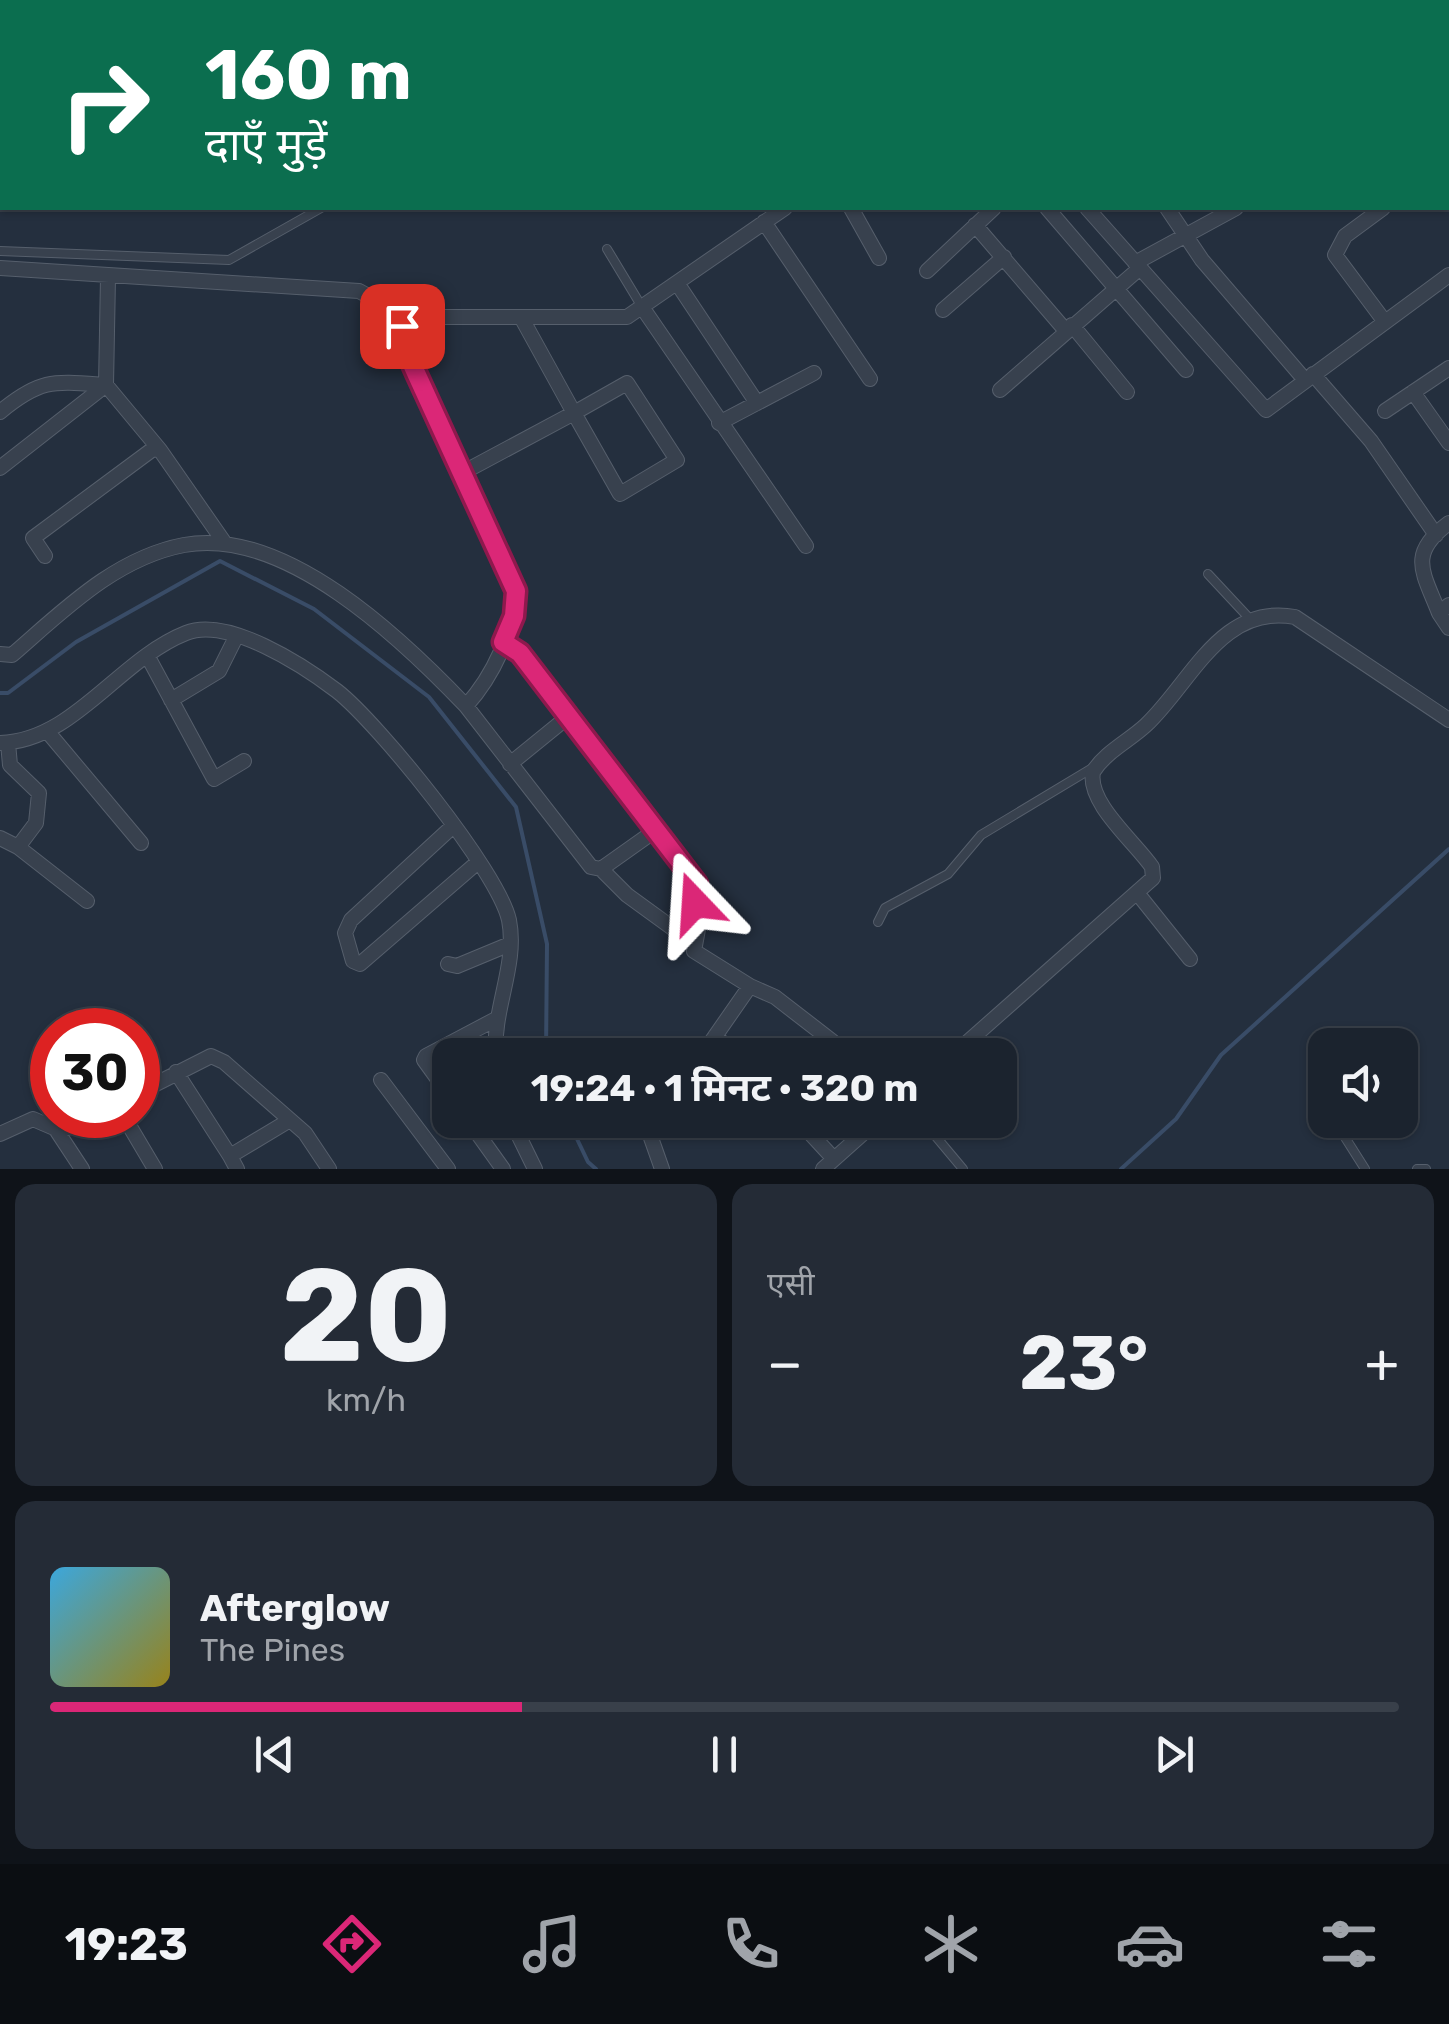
<!DOCTYPE html>
<html lang="hi">
<meta charset="utf-8">
<style>
:root{--surface:#1b232e;--page:#242b36;--text:#f1f3f6;--muted:#a0a4aa;--line:#39404a;--accent:#db2777}
body{margin:0;font-family:Rubik,"Noto Sans Devanagari",sans-serif;background:var(--page);color:var(--text);height:100vh;display:flex;flex-direction:column;font-size:38px;white-space:nowrap}
*{box-sizing:border-box;margin:0}
p{font-size:32px;color:var(--muted)}
.icon{flex:none;width:55px;height:55px;fill:none;stroke:currentColor;stroke-width:2;stroke-linecap:round;stroke-linejoin:round}
.map{position:relative;height:1169px;overflow:hidden}
.panel{display:flex;flex-direction:column;gap:15px;padding:15px;background:#0f1319;flex:1}
.panel>*{flex:none}
.banner{position:absolute;left:0px;top:0px;width:1450px;height:210px;box-shadow:0 2px 8px #0004,0 0 0 2px var(--line);background:#0b6e4f;color:#fff;overflow:hidden}
.buttons{position:absolute;left:1308px;top:1028px;display:grid;gap:20px}
.buttons a{display:grid;place-items:center;width:110px;height:110px;border-radius:20px;background:var(--surface);box-shadow:0 2px 8px #0004,0 0 0 2px var(--line);font-size:50px}
.speed{position:absolute;left:30px;top:1008px;display:flex;gap:20px;font-size:50px;font-weight:700;text-align:center}
.speed>*{display:grid;place-content:center;width:130px;height:130px;border-radius:50%;background:var(--surface);box-shadow:0 2px 8px #0004,0 0 0 2px var(--line);line-height:1}
.speed .limit{border:15px solid #d22;background:#fff;color:#111}
.pin{position:absolute;display:grid;place-items:center;width:85px;height:85px;color:#fff;margin:-42px;border-radius:20px;box-shadow:0 5px 15px #0006}
.me{position:absolute;width:110px;margin:-55px;rotate:340deg;stroke-linejoin:round;filter:drop-shadow(0 0 8px #0008)}
.turn{display:flex;align-items:center;gap:35px;height:210px;padding:0 40px;font-size:45px}
.turn .icon{width:130px;height:130px;stroke-width:2.5}
.turn b{display:block;font-size:70px;line-height:85px}
.big{font-size:75px;font-weight:700;line-height:1.1}
.panel .widget{flex:1;display:flex;flex-direction:column;justify-content:center;gap:15px;min-width:0;padding:0 35px;border-radius:20px;background:var(--page)}
.panel .dial{align-items:center;gap:0}
.dial b{font-size:130px;line-height:1}
.song{display:flex;align-items:center;gap:30px}
.cover{width:120px;height:120px;border-radius:15px;background:linear-gradient(135deg,hsl(200 70% 55%),hsl(50 70% 35%))}
.played{height:10px;border-radius:5px;background:linear-gradient(90deg,var(--accent) 35%,var(--line) 35%)}
.keys{display:flex;justify-content:space-around;direction:ltr}
.heat{display:flex;justify-content:space-between;align-items:center;font-size:55px;direction:ltr}
.panel .tiles{flex:1;display:grid;gap:15px;grid-template-columns:1fr 1fr}
.widget:last-child{grid-column:span 2}
.trip{position:absolute;left:432px;top:1038px;width:585px;height:100px;border-radius:20px;background:var(--surface);box-shadow:0 2px 8px #0004,0 0 0 2px var(--line);font-weight:700;line-height:100px;text-align:center}
.dock{display:flex;height:160px;justify-content:space-around;align-items:center;background:#0b0e12;color:var(--muted)}
.dock .icon{width:70px;height:70px}
.dock .on{color:var(--accent)}
.dock b{font-size:45px;color:var(--text)}
.map>svg:first-child{display:block}
</style>
<div class="map">
<svg width="1449" height="1169" viewBox="0 0 1449 1169">
<rect width="100%" height="100%" fill="#242f3e"/>
<g fill="none" stroke-linecap="round" stroke-linejoin="round">
<!-- stream -->
<path stroke="#394c67" stroke-width="4" d="M0,693H8L76,642L220,561L314,609L429,697L516,807L547,944L546,1055
M568,1120L588,1162L596,1169
M1121,1169L1176,1119L1221,1055L1449,849"/>
<defs>
<path id="lane" d="M642,2L646,0
M607,249L642,307
M0,251L229,260L321,208
M1208,574L1250,619
M878,922L885,908L948,874L981,835L1094,767
M922,1120L963,1169
M1334,1120L1365,1169
M1417,1169H1426"/>
<path id="street" d="M1009,2V0
M1099,2L1103,0
M1371,2V0
M1448,63H1449
M1448,196L1449,198
M851,208L879,258
M1047,208L1186,370
M1087,208L1266,410L1449,275
M1167,208L1202,260L1305,380
M1383,208L1345,236L1335,255L1385,322
M764,222L870,379
M975,225L1066,331
M1135,263L1236,208
M0,268L359,291L407,317
M927,271L994,208
M677,283L757,403
M642,307L806,546
M943,310L1004,257
M1072,325L1127,392
M1313,374L1371,441L1436,535
M627,383L677,460L620,494L574,413Z
M1000,390L1140,268
M1413,392L1449,443
M1385,411L1449,368
M0,412C41,378 54,381 106,385L160,450
M719,423L814,373
M0,468L106,385L108,277
M462,473L574,413L521,317
M45,556L33,538L153,449L160,450L224,542
M1449,605L1439,613L1449,628
M1439,613C1423,572 1407,554 1449,523
M503,642L519,653L697,884L695,903L701,913L694,951L750,986
M0,654L12,655C63,611 115,558 184,545C285,526 403,640 466,706C494,675 513,632 517,591L400,337L407,317H627L785,208
M147,655L214,779L244,761
M171,700L219,671L236,637
M466,706L591,867L601,869L656,830
M47,731L141,843
M0,743C74,741 118,660 186,633C228,616 304,666 337,691C378,723 498,871 509,920C518,965 492,1010 496,1055
M510,764L569,716
M452,827L351,920L345,933L353,961L360,964L478,862
M0,838L18,847L36,823L39,793L10,765L8,743
M18,847L87,901
M601,869L627,895L693,943
M1138,894L1190,959
M448,964L457,966L510,944
M715,1036L736,1055
M702,1055L750,986L775,997L850,1055
M953,1055L1153,878L1152,867C1135,842 1087,803 1093,772C1105,752 1129,741 1146,725C1191,683 1221,603 1295,617L1449,720
M176,1072L230,1156L290,1120
M381,1080L448,1169
M138,1093L211,1056L224,1062L305,1133L329,1169
M450,1096L424,1060L426,1056L496,1019
M123,1115L155,1169
M468,1120L503,1169
M511,1120L535,1169
M659,1120L650,1135L662,1169
M798,1120L834,1159
M57,1131L82,1169
M0,1134L33,1119L61,1131L93,1115
M230,1156L237,1169
M823,1169L878,1120"/>
</defs>
<!-- lane casing -->
<use href="#lane" stroke="#565f6c" stroke-width="10"/>
<!-- street casing -->
<use href="#street" stroke="#565f6c" stroke-width="16"/>
<!-- path -->
<path stroke="#44595c" stroke-width="2.5" stroke-dasharray="8 8" stroke-linecap="butt" d="M366,0L368,2"/>
<!-- lane -->
<use href="#lane" stroke="#38414e" stroke-width="8"/>
<!-- street -->
<use href="#street" stroke="#38414e" stroke-width="14"/>
</g>
<g fill="none" stroke-linecap="round" stroke-linejoin="round">
<defs>
<path id="route" d="M402,326L400,337L416,373L516,591L514,616L503,642L520,653L697,884L695,903"/>
</defs>
<!-- route casing -->
<use href="#route" stroke="#8e194d" stroke-width="25"/>
<!-- route -->
<use href="#route" stroke="#db2777" stroke-width="18"/>
</g>
</svg>
<div class="buttons">
<a><svg class="icon" aria-label="sound" viewBox="0 0 24 24"><path d="M4 9h4l5-4v14l-5-4H4zM17 9q2 3 0 6"/></svg></a>
</div>
<div class="speed"><div class="limit">30</div></div>
<div class="pin" style="left:402px;top:326px;background:#d93025"><svg class="icon" aria-label="arrive" viewBox="0 0 24 24"><path d="M6 21V4h12l-3 4 3 4H6"/></svg></div>
<svg class="me" style="left:695px;top:903px" viewBox="-20 -20 40 40"><path d="M0-17L14 15 0 8-14 15z" fill="#db2777" stroke="#fff" stroke-width="4"/></svg>
<div class="trip">19:24 · 1 मिनट · 320 m</div>
<div class="banner">
<div class="turn"><svg class="icon" aria-label="right" viewBox="0 0 24 24"><path d="M7 20v-9h11M14 6l5 5-5 5"/></svg><div><b>160 m</b>दाएँ मुड़ें</div></div>
</div>
</div>
<section class="panel">
<div class="tiles">
<div class="widget dial"><b>20</b><p>km/h</p></div>
<div class="widget"><p>एसी</p>
<div class="heat"><a>−</a><b class="big">23°</b><a>+</a></div>
</div>
<div class="widget">
<div class="song"><i class="cover"></i><div><b>Afterglow</b><p>The Pines</p></div></div>
<div class="played"></div>
<div class="keys"><svg class="icon" aria-label="previous" viewBox="0 0 24 24"><path d="M18 5L8 12l10 7zM5 5v14"/></svg><svg class="icon" aria-label="pause" viewBox="0 0 24 24"><path d="M8 5v14M16 5v14"/></svg><svg class="icon" aria-label="next" viewBox="0 0 24 24"><path d="M6 5l10 7-10 7zM19 5v14"/></svg></div>
</div>
</div>
</section>
<nav class="dock">
<b>19:23</b>
<svg class="icon on" aria-label="directions" viewBox="0 0 24 24"><path d="M12 3l9 9-9 9-9-9zM9 14v-3h6M13 9l2 2-2 2"/></svg>
<svg class="icon" aria-label="music" viewBox="0 0 24 24"><path d="M9 18V5l10-2v13"/><circle cx="6" cy="18" r="3"/><circle cx="16" cy="16" r="3"/></svg>
<svg class="icon" aria-label="phone" viewBox="0 0 24 24"><path d="M5 4h4l2 5-3 2q2 4 5 5l2-3 5 2v4C11 20 4 13 5 4z"/></svg>
<svg class="icon" aria-label="climate" viewBox="0 0 24 24"><path d="M12 3v18M4 7l16 10M4 17L20 7"/></svg>
<svg class="icon" aria-label="car" viewBox="0 0 24 24"><path d="M5 17H2v-5l4-1 3-4h7l3 4 3 1v5h-3M9 17h6M6 11h13"/><circle cx="7" cy="17" r="2"/><circle cx="17" cy="17" r="2"/></svg>
<svg class="icon" aria-label="filters" viewBox="0 0 24 24"><path d="M4 7h16M4 17h16"/><circle cx="9" cy="7" r="2"/><circle cx="15" cy="17" r="2"/></svg>
</nav>
